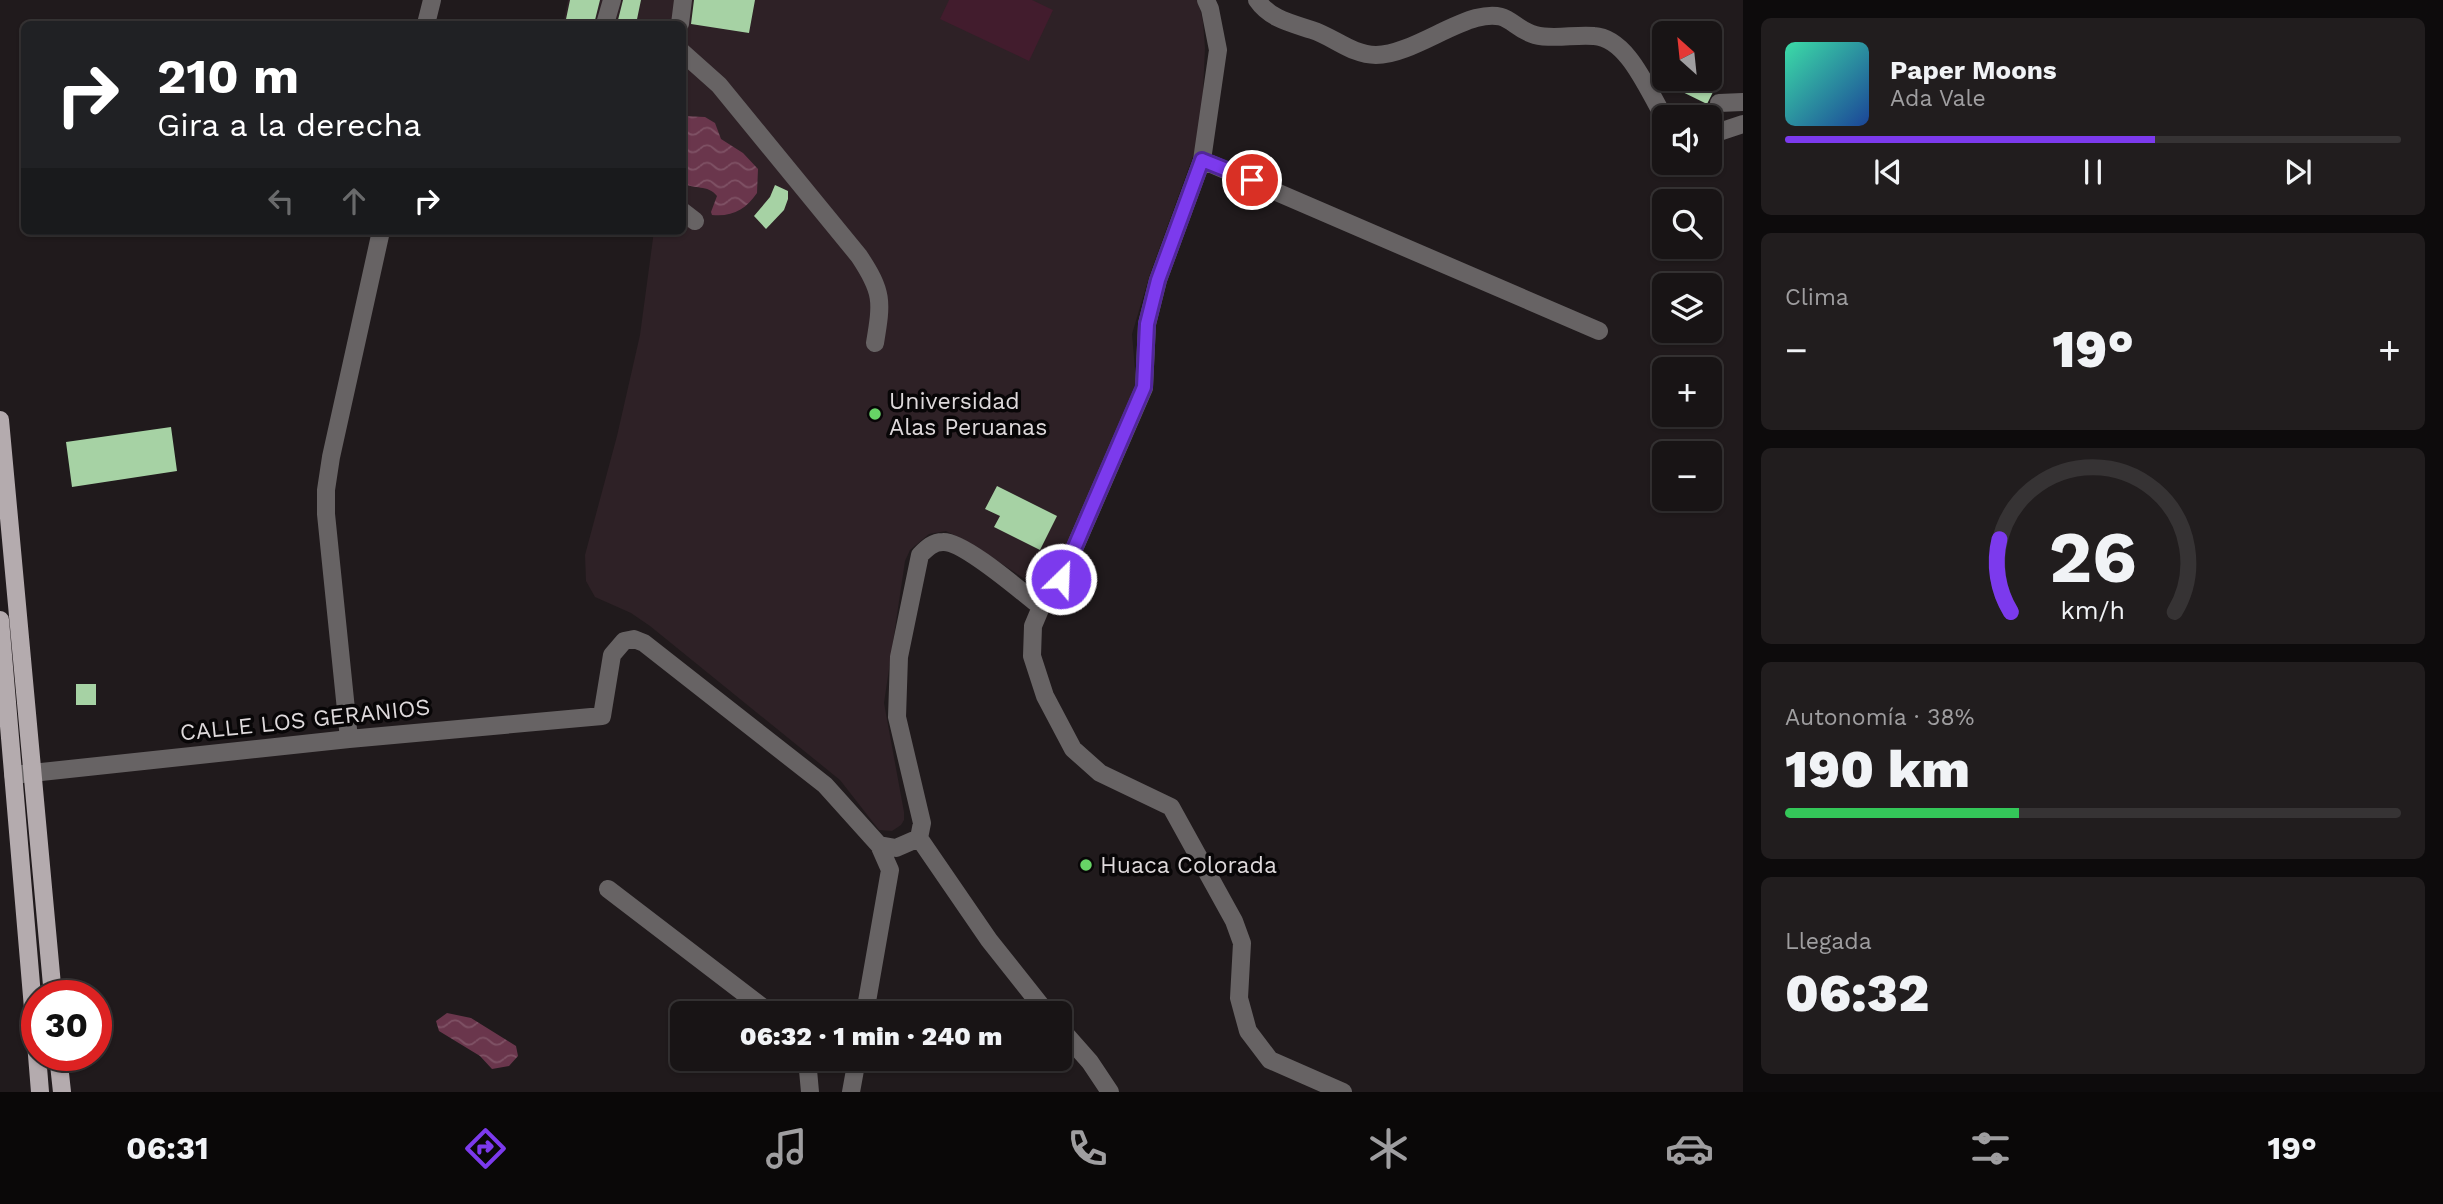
<!DOCTYPE html>
<html lang="es">
<meta charset="utf-8">
<style>
:root{--surface:#181415;--page:#211d1e;--text:#f1f3f6;--muted:#9f9ea0;--line:#363334;--accent:#7c3aed}
body{margin:0;font-family:"Work Sans",sans-serif;background:var(--page);color:var(--text);height:100vh;display:flex;flex-direction:column;font-size:26px;white-space:nowrap}
*{box-sizing:border-box;margin:0}
p{font-size:23px;color:var(--muted)}
.icon{flex:none;width:38px;height:38px;fill:none;stroke:currentColor;stroke-width:2;stroke-linecap:round;stroke-linejoin:round}
.map{position:relative;flex:1;overflow:hidden}
.side{display:flex;flex-direction:column;gap:18px;padding:18px;background:#0d0b0c;width:700px}
.side>*{flex:none}
.hud{position:absolute;left:21px;top:21px;width:665px;height:214px;border-radius:10px;box-shadow:0 2px 5px #0004,0 0 0 2px var(--line);background:#202124;color:#fff;overflow:hidden}
.needle{width:46px;rotate:333deg}
.controls{position:absolute;left:1652px;top:21px;display:grid;gap:14px}
.controls a{display:grid;place-items:center;width:70px;height:70px;border-radius:10px;background:var(--surface);box-shadow:0 2px 5px #0004,0 0 0 2px var(--line);font-size:35px}
.speed{position:absolute;left:21px;top:980px;display:flex;gap:14px;font-size:35px;font-weight:700;text-align:center}
.speed>*{display:grid;place-content:center;width:91px;height:91px;border-radius:50%;background:var(--surface);box-shadow:0 2px 5px #0004,0 0 0 2px var(--line);line-height:1}
.speed .limit{border:10px solid #d22;background:#fff;color:#111}
.pin{position:absolute;display:grid;place-items:center;width:60px;height:60px;color:#fff;margin:-30px;border:4px solid #fff;border-radius:50%;box-shadow:0 2px 7px #0007}
.me{position:absolute;width:77px;margin:-38px;rotate:24deg;stroke-linejoin:round;filter:drop-shadow(0 0 5px #0008)}
.turn{display:flex;align-items:center;gap:24px;height:147px;padding:0 21px;font-size:32px}
.turn .icon{width:91px;height:91px;stroke-width:2.5}
.turn b{display:block;font-size:49px;line-height:60px}
.lanes{display:flex;align-items:center;height:66px;padding:0 21px;background:#0003;justify-content:center;gap:35px;direction:ltr}
.lanes .off{opacity:.35}
.big{font-size:52px;font-weight:800;line-height:1.1}
.side .widget{flex:1;display:flex;flex-direction:column;justify-content:center;gap:10px;min-width:0;padding:0 24px;border-radius:10px;background:var(--page)}
.side .dial{align-items:center;gap:0}
.dial svg{height:182px;overflow:visible;fill:none;stroke:var(--line);stroke-width:7;stroke-linecap:round;text-anchor:middle}
.dial text{fill:var(--text);stroke:none}
.song{display:flex;align-items:center;gap:21px}
.cover{width:84px;height:84px;border-radius:10px;background:linear-gradient(135deg,hsl(160 70% 55%),hsl(220 70% 35%))}
.played{height:7px;border-radius:4px;background:linear-gradient(90deg,var(--accent) 60%,var(--line) 60%)}
.keys{display:flex;justify-content:space-around;direction:ltr}
.heat{display:flex;justify-content:space-between;align-items:center;font-size:38px;direction:ltr}
.charge{height:10px;border-radius:5px;background:linear-gradient(90deg,#34c759 38%,var(--line) 0)}
.trip{position:absolute;left:670px;top:1001px;width:402px;height:70px;border-radius:10px;background:var(--surface);box-shadow:0 2px 5px #0004,0 0 0 2px var(--line);font-weight:800;line-height:70px;text-align:center}
.tab-bar{display:flex;height:112px;justify-content:space-around;align-items:center;background:#0a0808;color:var(--muted)}
.tab-bar .icon{width:49px;height:49px}
.tab-bar .selected{color:var(--accent)}
.tab-bar b{font-size:32px;color:var(--text)}
main{display:flex;flex:1;min-height:0}
.map>svg:first-child{display:block}
</style>
<main>
<div class="map">
<svg width="1743" height="1092" viewBox="0 0 1743 1092">
<defs>
<pattern id="water-waves" width="16" height="10" patternUnits="userSpaceOnUse" patternTransform="scale(1.75)"><rect width="16" height="10" fill="#6a364c"/><path d="M0 5q4-4 8 0t8 0" fill="none" stroke="#7f5265"/></pattern>
</defs>
<rect width="100%" height="100%" fill="#201a1c"/>
<!-- built -->
<path fill="#2e2126" d="M568,0H1198L1203,22L1205,48L1201,134L1150,274L1132,334L1137,393L1087,510L1050,579L1037,587L970,543L946,531L929,534L910,550L905,561L884,703L904,812V820L901,825L892,831L879,830L840,780L650,626L631,613L595,597L586,581L585,555L617,436L640,335L654,231H682V24H563Z"/>
<!-- garden -->
<path fill="#421c2d" d="M949,0H1032L1053,10L1029,61L940,19Z"/>
<!-- water -->
<path fill="url(#water-waves)" d="M683,116L705,117L715,123L721,139L743,153L758,169L757,193C746,209 733,217 712,215L711,212L717,196C708,184 694,190 683,183Z
M447,1013L471,1018L516,1046L518,1056L509,1066L492,1069L480,1056L439,1031L436,1021Z"/>
<!-- building -->
<path fill="#a6d2a4" d="M570,0H600L594,24H565Z
M623,0H641L636,24H617Z
M694,0H755L749,33L691,24Z
M1656,79H1692L1714,90L1707,104Z
M775,185L788,191V199L784,210L766,229L754,216L770,197Z
M171,427L177,471L72,487L66,442Z
M997,486L1057,516L1040,550L994,527L1000,516L985,509Z
M76,684H96V705H76Z"/>
<g fill="none" stroke-linecap="round" stroke-linejoin="round">
<!-- minor -->
<path stroke="#676364" stroke-width="18" d="M1206,0L1210,9L1218,50L1202,160L1158,280L1147,324L1144,388L1061,579L1041,607L1033,626L1032,656L1045,696L1073,749L1100,773L1171,807L1234,921L1242,943L1239,998L1248,1031L1270,1060L1343,1092
M1257,0C1270,19 1291,23 1312,30C1334,37 1352,55 1376,55C1406,55 1446,26 1476,18C1511,9 1510,28 1535,35C1554,40 1575,34 1594,36C1628,38 1648,91 1664,117
M426,24L432,0
M605,24L612,0
M680,24L683,0
M682,52L719,85L859,256C883,292 882,301 875,343
M1719,103L1743,102
M1710,135L1743,124
M1202,160L1599,331
M682,211L695,221
M349,739L326,514V490L331,457L381,231
M13,775L349,739L602,716L612,655L624,641L634,639L644,643L825,785L879,845L896,848L919,838L922,823L897,717L899,657L920,555C927,548 933,542 943,542C964,541 1023,593 1041,607
M919,838L989,940L1047,1013
M608,889L770,1013
M865,1013L890,870L879,845
M1060,1028L1090,1062L1110,1092
M807,1059L810,1092
M851,1092L857,1059"/>
<!-- major -->
<path stroke="#b4abae" stroke-width="18" d="M0,420L53,996
M0,620L37,1055
M37,1055L40,1092
M58,1055L62,1092"/>
</g>
<g fill="none" stroke-linecap="round" stroke-linejoin="round">
<defs>
<path id="route" d="M1061,579L1144,387L1147,324L1158,280L1202,160L1252,180"/>
</defs>
<!-- route casing -->
<use href="#route" stroke="#51269a" stroke-width="18"/>
<!-- route -->
<use href="#route" stroke="#7c3aed" stroke-width="12"/>
</g>
<!-- markers -->
<g fill="#67d466" stroke="#080607" stroke-width="2.5">
<circle cx="875" cy="414" r="7"/>
<circle cx="1086" cy="865" r="7"/>
</g>
<g text-anchor="middle" dominant-baseline="central" stroke-width="7" stroke-linejoin="round" paint-order="stroke">
<!-- poi labels -->
<g font-size="23" fill="#ded9db" stroke="#080607" text-anchor="start">
<text x="889" y="401">Universidad<tspan x="889" dy="26">Alas Peruanas</tspan></text>
<text x="1100" y="865">Huaca Colorada</text>
</g>
<!-- street labels -->
<g font-size="23" fill="#ded9db" stroke="#080607">
<text transform="translate(305 720) rotate(-6)">CALLE LOS GERANIOS</text>
</g>
</g>
</svg>
<div class="controls">
<a><svg class="needle" viewBox="-14 -14 28 28"><path d="M0-13l5 13h-10z" fill="#e53935"/><path d="M0 13l5-13h-10z" fill="#9f9ea0"/></svg></a>
<a><svg class="icon" aria-label="sound" viewBox="0 0 24 24"><path d="M4 9h4l5-4v14l-5-4H4zM17 9q2 3 0 6"/></svg></a>
<a><svg class="icon" aria-label="search" viewBox="0 0 24 24"><circle cx="10" cy="10" r="6"/><path d="M15 15l6 6"/></svg></a>
<a><svg class="icon" aria-label="layers" viewBox="0 0 24 24"><path d="M12 4l9 5-9 5-9-5zM3 14l9 5 9-5"/></svg></a>
<a>+</a>
<a>−</a>
</div>
<div class="speed"><div class="limit">30</div></div>
<div class="pin" style="left:1252px;top:180px;background:#d93025"><svg class="icon" aria-label="arrive" viewBox="0 0 24 24"><path d="M6 21V4h12l-3 4 3 4H6"/></svg></div>
<svg class="me" style="left:1061px;top:579px" viewBox="-20 -20 40 40"><circle r="17" fill="#7c3aed" stroke="#fff" stroke-width="3"/><path d="M0-11L8 9 0 5-8 9z" fill="#fff"/></svg>
<div class="trip">06:32 · 1 min · 240 m</div>
<div class="hud">
<div class="turn"><svg class="icon" aria-label="right" viewBox="0 0 24 24"><path d="M7 20v-9h11M14 6l5 5-5 5"/></svg><div><b>210 m</b>Gira a la derecha</div></div>
<div class="lanes"><svg class="icon off" aria-label="left" viewBox="0 0 24 24"><path d="M17 20v-9H6M10 6l-5 5 5 5"/></svg><svg class="icon off" aria-label="ahead" viewBox="0 0 24 24"><path d="M12 20V5M6 11l6-6 6 6"/></svg><svg class="icon" aria-label="right" viewBox="0 0 24 24"><path d="M7 20v-9h11M14 6l5 5-5 5"/></svg></div>
</div>
</div>
<section class="side">
<div class="widget">
<div class="song"><i class="cover"></i><div><b>Paper Moons</b><p>Ada Vale</p></div></div>
<div class="played"></div>
<div class="keys"><svg class="icon" aria-label="previous" viewBox="0 0 24 24"><path d="M18 5L8 12l10 7zM5 5v14"/></svg><svg class="icon" aria-label="pause" viewBox="0 0 24 24"><path d="M8 5v14M16 5v14"/></svg><svg class="icon" aria-label="next" viewBox="0 0 24 24"><path d="M6 5l10 7-10 7zM19 5v14"/></svg></div>
</div>
<div class="widget"><p>Clima</p>
<div class="heat"><a>−</a><b class="big">19°</b><a>+</a></div>
</div>
<div class="widget dial"><svg viewBox="0 0 100 80">
<path d="M14 69A42 42 0 1 1 86 69"/>
<path d="M14 69A42 42 0 0 1 9 37" stroke="#7c3aed"/>
<text x="50" y="56" font-size="32" font-weight="700">26</text>
<text x="50" y="72" font-size="11">km/h</text>
</svg></div>
<div class="widget"><p>Autonomía · 38%</p><b class="big">190 km</b><div class="charge"></div></div>
<div class="widget"><p>Llegada</p><b class="big">06:32</b></div>
</section>
</main>
<nav class="tab-bar">
<b>06:31</b>
<svg class="icon selected" aria-label="directions" viewBox="0 0 24 24"><path d="M12 3l9 9-9 9-9-9zM9 14v-3h6M13 9l2 2-2 2"/></svg>
<svg class="icon" aria-label="music" viewBox="0 0 24 24"><path d="M9 18V5l10-2v13"/><circle cx="6" cy="18" r="3"/><circle cx="16" cy="16" r="3"/></svg>
<svg class="icon" aria-label="phone" viewBox="0 0 24 24"><path d="M5 4h4l2 5-3 2q2 4 5 5l2-3 5 2v4C11 20 4 13 5 4z"/></svg>
<svg class="icon" aria-label="climate" viewBox="0 0 24 24"><path d="M12 3v18M4 7l16 10M4 17L20 7"/></svg>
<svg class="icon" aria-label="car" viewBox="0 0 24 24"><path d="M5 17H2v-5l4-1 3-4h7l3 4 3 1v5h-3M9 17h6M6 11h13"/><circle cx="7" cy="17" r="2"/><circle cx="17" cy="17" r="2"/></svg>
<svg class="icon" aria-label="filters" viewBox="0 0 24 24"><path d="M4 7h16M4 17h16"/><circle cx="9" cy="7" r="2"/><circle cx="15" cy="17" r="2"/></svg>
<b>19°</b>
</nav>
